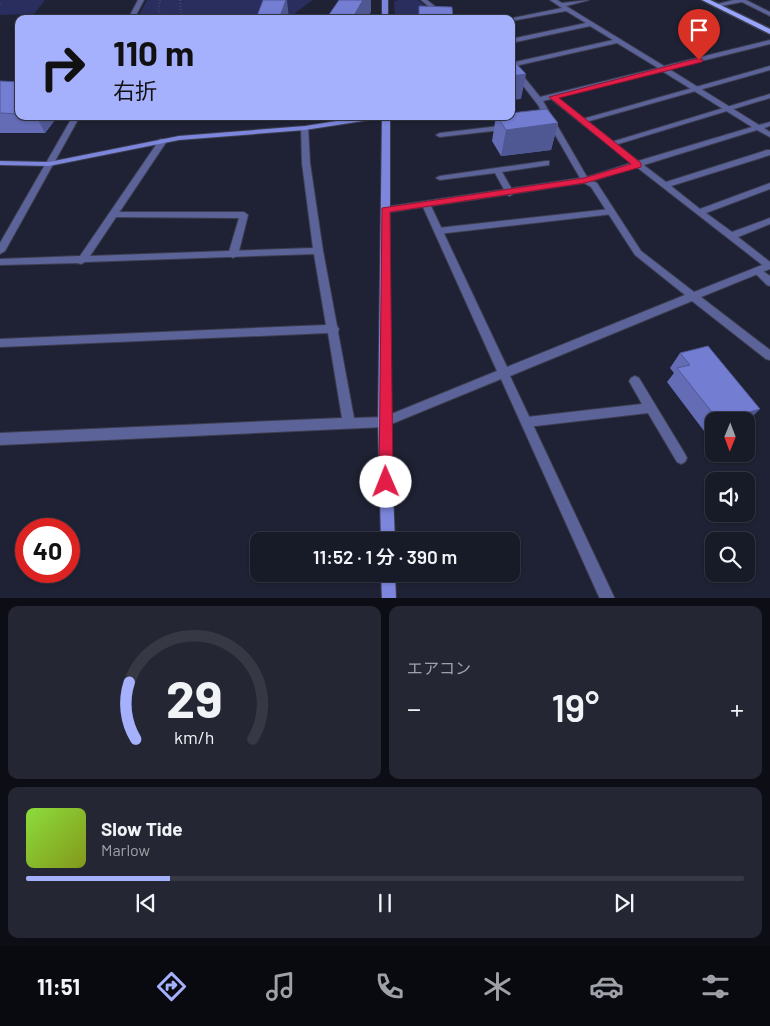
<!DOCTYPE html>
<html lang="ja">
<meta charset="utf-8">
<style>
:root{--surface:#171a27;--page:#242733;--text:#f1f3f6;--muted:#9ea1a7;--line:#363844;--accent:#a5b1fc}
body{margin:0;font-family:Barlow,"Noto Sans JP",sans-serif;background:var(--page);color:var(--text);height:100vh;display:flex;flex-direction:column;font-size:19px;white-space:nowrap}
*{box-sizing:border-box;margin:0}
p{font-size:16px;color:var(--muted)}
.icon{flex:none;width:28px;height:28px;fill:none;stroke:currentColor;stroke-width:2;stroke-linecap:round;stroke-linejoin:round}
.map{position:relative;height:598px;overflow:hidden}
.sheet{display:flex;flex-direction:column;gap:8px;padding:8px;background:#0d0e15;flex:1}
.sheet>*{flex:none}
.hud{position:absolute;left:15px;top:15px;width:500px;height:105px;border-radius:10px;box-shadow:0 1px 4px #0004,0 0 0 1px var(--line);background:#a5b1fc;color:#111;overflow:hidden}
.needle{width:32px;rotate:181deg}
.controls{position:absolute;left:705px;top:412px;display:grid;gap:10px}
.controls a{display:grid;place-items:center;width:50px;height:50px;border-radius:10px;background:var(--surface);box-shadow:0 1px 4px #0004,0 0 0 1px var(--line);font-size:25px}
.speed{position:absolute;left:15px;top:518px;display:flex;gap:10px;font-size:25px;font-weight:700;text-align:center}
.speed>*{display:grid;place-content:center;width:65px;height:65px;border-radius:50%;background:var(--surface);box-shadow:0 1px 4px #0004,0 0 0 1px var(--line);line-height:1}
.speed .limit{border:8px solid #d22;background:#fff;color:#111}
.pin{position:absolute;display:grid;place-items:center;width:42px;height:42px;color:#fff;margin:-51px -21px;border-radius:50% 50% 50% 0;rotate:-45deg;box-shadow:0 0 5px #0007}
.pin .icon{rotate:45deg}
.me{position:absolute;width:55px;margin:-28px;rotate:359deg;stroke-linejoin:round;filter:drop-shadow(0 0 4px #0008)}
.turn{display:flex;align-items:center;gap:18px;height:105px;padding:0 15px;font-size:22px}
.turn .icon{width:65px;height:65px;stroke-width:2.5}
.turn b{display:block;font-size:35px;line-height:42px}
.big{font-size:38px;font-weight:600;line-height:1.1}
.sheet .tile{flex:1;display:flex;flex-direction:column;justify-content:center;gap:8px;min-width:0;padding:0 18px;border-radius:10px;background:var(--page)}
.sheet .dial{align-items:center;gap:0}
.dial svg{height:130px;overflow:visible;fill:none;stroke:var(--line);stroke-width:7;stroke-linecap:round;text-anchor:middle}
.dial text{fill:var(--text);stroke:none}
.song{display:flex;align-items:center;gap:15px}
.cover{width:60px;height:60px;border-radius:8px;background:linear-gradient(135deg,hsl(90 70% 55%),hsl(70 70% 35%))}
.played{height:5px;border-radius:2px;background:linear-gradient(90deg,var(--accent) 20%,var(--line) 20%)}
.keys{display:flex;justify-content:space-around;direction:ltr}
.heat{display:flex;justify-content:space-between;align-items:center;font-size:28px;direction:ltr}
.sheet .tiles{flex:1;display:grid;gap:8px;grid-template-columns:1fr 1fr}
.tile:last-child{grid-column:span 2}
.trip{position:absolute;left:250px;top:532px;width:270px;height:50px;border-radius:10px;background:var(--surface);box-shadow:0 1px 4px #0004,0 0 0 1px var(--line);font-weight:600;line-height:50px;text-align:center}
.tabs{display:flex;height:80px;justify-content:space-around;align-items:center;background:#090a10;color:var(--muted)}
.tabs .icon{width:35px;height:35px}
.tabs .active{color:var(--accent)}
.tabs b{font-size:22px;color:var(--text)}
.map>svg:first-child{display:block}
</style>
<div class="map">
<svg width="770" height="599" viewBox="0 0 770 599">
<rect width="100%" height="100%" fill="#1f2234"/>
<!-- green -->
<path fill="#292e5e" d="M0,0H45L34,14L0,15Z
M147,0H313L296,12L294,19H137Z
M398,0H418L443,19H395L394,2Z"/>
<g fill="none" stroke-linecap="round" stroke-linejoin="round">
<defs>
<path id="lane" d="M770,66V70L586,122L579,120Z
M770,94V98L615,145H612L608,143Z
M508,125L512,127L511,129L440,137L436,135L440,133Z
M767,150H770V155L671,186L700,209L770,183V189L706,213L732,232L770,218V224L738,237L770,262V268L765,267L634,165L635,163H641L666,182Z
M546,161H549V165L502,172L514,193L510,196L507,195L495,173L440,180L436,178L440,176Z
M610,209L613,210L614,212L613,214L438,234L434,231L438,228Z
M112,212H244L248,215L238,255L233,258L228,255L239,218L109,217L108,215Z
M757,267L770,276V286L767,285L752,270Z
M635,376L639,378L685,454L687,458L685,462L681,464L677,462L648,413L527,427L523,426L521,422L523,418L527,417L642,404L629,381L631,378Z"/>
<path id="street" d="M138,0H144L134,19H128Z
M421,0H427L451,19H444Z
M550,0H557L562,3L589,0L566,6L664,66L770,40V44L669,69L759,125L770,122V126L764,128L770,132V137L757,130L592,181L597,183L641,251L694,292L770,262V269L701,297L770,350V360L766,359L692,301L510,376L615,599H600L501,379L384,427L0,445V433L342,418L328,333L0,347V339L326,325L314,254L85,262L81,264L77,263L0,265V259L80,256L160,139H163L167,141L90,256L313,248L302,163L301,128L308,126L310,163L323,251L337,326L339,329L338,332L354,418L384,417L497,371L423,207L385,213L381,210L385,207L580,178L538,105L511,70V63L613,40L590,26L511,43V39L586,23L566,11L511,21V19H508L562,8ZM617,43L658,68L540,97L515,66ZM662,71L752,127L638,161L557,97ZM551,99L631,163L587,177L543,101ZM584,183L591,187L635,255L685,295L507,367L431,206Z
M734,0H746L770,12V16L742,2L716,7L713,5Z
M73,116H80L5,251L0,254V243Z"/>
<path id="secondary" d="M382,0H388V19H382Z
M368,116H390V422L395,541H381L378,422L382,118L305,130L179,140L49,166L0,165V161L49,162L179,136L305,126Z
M381,574H395L396,599H382Z"/>
<path id="primary" d="M702,0H710L770,29V34Z"/>
</defs>
<!-- lane casing -->
<use href="#lane" stroke="#3c3e50" stroke-width="2"/>
<!-- street casing -->
<use href="#street" stroke="#3c3e50" stroke-width="2"/>
<!-- secondary casing -->
<use href="#secondary" stroke="#3c3e50" stroke-width="2"/>
<!-- primary casing -->
<use href="#primary" stroke="#3c3e50" stroke-width="3"/>
<!-- path -->
<path stroke="#5c5e6f" stroke-width="2" stroke-dasharray="0.5 2.5" stroke-linecap="butt" d="M160,0L158,10L164,19
M180,0L181,14L188,19
M0,4V6"/>
<!-- lane -->
<use href="#lane" fill="#5c6399" fill-rule="evenodd"/>
<!-- street -->
<use href="#street" fill="#5c6399" fill-rule="evenodd"/>
<!-- secondary -->
<use href="#secondary" fill="#7b86dc" fill-rule="evenodd"/>
<!-- primary -->
<use href="#primary" fill="#98a5fd" fill-rule="evenodd"/>
</g>
<!-- wall -->
<path fill="#636cb5" d="M0,81L19,82V116H58L45,133H0Z
M496,116H511L558,123L551,150L501,156L492,141Z
M680,353L746,421H714V433L707,435L667,382L674,373L670,368Z"/>
<!-- shaded-wall -->
<path fill="#505893" d="M286,0H287L289,19H279Z
M363,0H371V12L367,19H352Z
M526,74L521,99L511,100V76Z
M36,116H58L45,133Z
M558,123L551,150L501,156L506,130Z
M760,409L746,423V421H720Z
M714,427V433L707,435Z"/>
<!-- building -->
<path fill="#737dd2" stroke="#505893" d="M263,0H286L279,19H256Z
M339,0H363L352,19H326Z
M419,6L452,7L453,19H419Z
M511,58L526,74L511,76Z
M0,81L19,82V114L0,113Z
M547,109L558,123L506,130L497,116H511V113Z
M708,346L760,409L719,421L677,368L690,365L680,353Z"/>
<!-- route -->
<path fill="#e11d48" stroke="#92132f" d="M699,58L703,60L702,62L559,98L641,163V167L585,183L390,212L393,482L391,487L386,489L381,487L379,482L382,208L584,178L631,164L549,97Z"/>
</svg>
<div class="controls">
<a><svg class="needle" viewBox="-14 -14 28 28"><path d="M0-13l5 13h-10z" fill="#e53935"/><path d="M0 13l5-13h-10z" fill="#9ea1a7"/></svg></a>
<a><svg class="icon" aria-label="sound" viewBox="0 0 24 24"><path d="M4 9h4l5-4v14l-5-4H4zM17 9q2 3 0 6"/></svg></a>
<a><svg class="icon" aria-label="search" viewBox="0 0 24 24"><circle cx="10" cy="10" r="6"/><path d="M15 15l6 6"/></svg></a>
</div>
<div class="speed"><div class="limit">40</div></div>
<div class="pin" style="left:699px;top:60px;background:#d93025"><svg class="icon" aria-label="arrive" viewBox="0 0 24 24"><path d="M6 21V4h12l-3 4 3 4H6"/></svg></div>
<svg class="me" style="left:386px;top:482px" viewBox="-20 -20 40 40"><circle r="19" fill="#fff"/><path d="M0-13L10 11 0 6-10 11z" fill="#e11d48"/></svg>
<div class="trip">11:52 · 1 分 · 390 m</div>
<div class="hud">
<div class="turn"><svg class="icon" aria-label="right" viewBox="0 0 24 24"><path d="M7 20v-9h11M14 6l5 5-5 5"/></svg><div><b>110 m</b>右折</div></div>
</div>
</div>
<section class="sheet">
<div class="tiles">
<div class="tile dial"><svg viewBox="0 0 100 80">
<path d="M14 69A42 42 0 1 1 86 69"/>
<path d="M14 69A42 42 0 0 1 10 34" stroke="#a5b1fc"/>
<text x="50" y="56" font-size="32" font-weight="700">29</text>
<text x="50" y="72" font-size="11">km/h</text>
</svg></div>
<div class="tile"><p>エアコン</p>
<div class="heat"><a>−</a><b class="big">19°</b><a>+</a></div>
</div>
<div class="tile">
<div class="song"><i class="cover"></i><div><b>Slow Tide</b><p>Marlow</p></div></div>
<div class="played"></div>
<div class="keys"><svg class="icon" aria-label="previous" viewBox="0 0 24 24"><path d="M18 5L8 12l10 7zM5 5v14"/></svg><svg class="icon" aria-label="pause" viewBox="0 0 24 24"><path d="M8 5v14M16 5v14"/></svg><svg class="icon" aria-label="next" viewBox="0 0 24 24"><path d="M6 5l10 7-10 7zM19 5v14"/></svg></div>
</div>
</div>
</section>
<nav class="tabs">
<b>11:51</b>
<svg class="icon active" aria-label="directions" viewBox="0 0 24 24"><path d="M12 3l9 9-9 9-9-9zM9 14v-3h6M13 9l2 2-2 2"/></svg>
<svg class="icon" aria-label="music" viewBox="0 0 24 24"><path d="M9 18V5l10-2v13"/><circle cx="6" cy="18" r="3"/><circle cx="16" cy="16" r="3"/></svg>
<svg class="icon" aria-label="phone" viewBox="0 0 24 24"><path d="M5 4h4l2 5-3 2q2 4 5 5l2-3 5 2v4C11 20 4 13 5 4z"/></svg>
<svg class="icon" aria-label="climate" viewBox="0 0 24 24"><path d="M12 3v18M4 7l16 10M4 17L20 7"/></svg>
<svg class="icon" aria-label="car" viewBox="0 0 24 24"><path d="M5 17H2v-5l4-1 3-4h7l3 4 3 1v5h-3M9 17h6M6 11h13"/><circle cx="7" cy="17" r="2"/><circle cx="17" cy="17" r="2"/></svg>
<svg class="icon" aria-label="filters" viewBox="0 0 24 24"><path d="M4 7h16M4 17h16"/><circle cx="9" cy="7" r="2"/><circle cx="15" cy="17" r="2"/></svg>
</nav>
